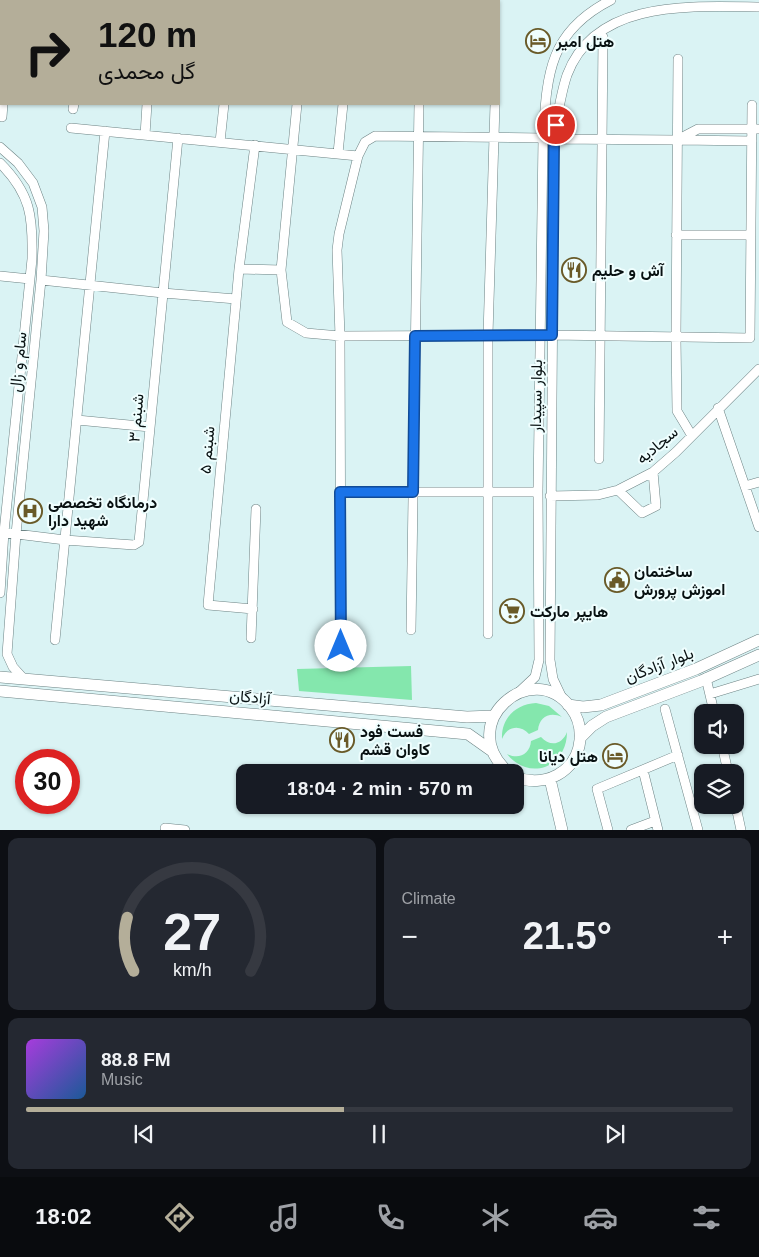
<!DOCTYPE html>
<meta charset="utf-8">
<style>
:root{--surface:#171b24;--page:#242831;--text:#f1f3f6;--muted:#9ea1a6;--line:#363941;--accent:#b4ae99}
body{margin:0;font-family:Helvetica,Vazirmatn,sans-serif;background:var(--page);color:var(--text);height:100vh;display:flex;flex-direction:column;font-size:19px;white-space:nowrap}
*{box-sizing:border-box;margin:0}
p{font-size:16px;color:var(--muted)}
.icon{flex:none;width:28px;height:28px;fill:none;stroke:currentColor;stroke-width:2;stroke-linecap:round;stroke-linejoin:round}
.map{position:relative;height:830px;overflow:hidden}
.sheet{display:flex;flex-direction:column;gap:8px;padding:8px;background:#0d0f14;flex:1}
.sheet>*{flex:none}
.banner{position:absolute;left:0px;top:0px;width:500px;height:105px;box-shadow:0 1px 4px #0004;background:#b4ae99;color:#111;overflow:hidden}
.controls{position:absolute;left:694px;top:704px;display:grid;gap:10px}
.controls a{display:grid;place-items:center;width:50px;height:50px;border-radius:10px;background:var(--surface);box-shadow:0 1px 4px #0004;font-size:25px}
.speed{position:absolute;left:15px;top:749px;display:flex;gap:10px;font-size:25px;font-weight:700;text-align:center}
.speed>*{display:grid;place-content:center;width:65px;height:65px;border-radius:50%;background:var(--surface);box-shadow:0 1px 4px #0004;line-height:1}
.speed .limit{border:8px solid #d22;background:#fff;color:#111}
.pin{position:absolute;display:grid;place-items:center;width:42px;height:42px;color:#fff;margin:-21px;border:2px solid #fff;border-radius:50%;box-shadow:0 1px 5px #0007}
.me{position:absolute;width:55px;margin:-28px;rotate:0deg;stroke-linejoin:round;filter:drop-shadow(0 0 4px #0008)}
.turn{display:flex;align-items:center;gap:18px;height:105px;padding:0 15px;font-size:22px}
.turn .icon{width:65px;height:65px;stroke-width:2.5}
.turn b{display:block;font-size:35px;line-height:42px}
.big{font-size:38px;font-weight:700;line-height:1.1}
.sheet .card{flex:1;display:flex;flex-direction:column;justify-content:center;gap:8px;min-width:0;padding:0 18px;border-radius:10px;background:var(--page)}
.sheet .dial{align-items:center;gap:0}
.dial svg{height:130px;overflow:visible;fill:none;stroke:var(--line);stroke-width:7;stroke-linecap:round;text-anchor:middle}
.dial text{fill:var(--text);stroke:none}
.song{display:flex;align-items:center;gap:15px}
.cover{width:60px;height:60px;border-radius:8px;background:linear-gradient(135deg,hsl(280 70% 55%),hsl(210 70% 35%))}
.played{height:5px;border-radius:2px;background:linear-gradient(90deg,var(--accent) 45%,var(--line) 45%)}
.keys{display:flex;justify-content:space-around;direction:ltr}
.heat{display:flex;justify-content:space-between;align-items:center;font-size:28px;direction:ltr}
.sheet .tiles{flex:1;display:grid;gap:8px;grid-template-columns:1fr 1fr}
.card:last-child{grid-column:span 2}
.trip{position:absolute;left:236px;top:764px;width:288px;height:50px;border-radius:10px;background:var(--surface);box-shadow:0 1px 4px #0004;font-weight:700;line-height:50px;text-align:center}
.dock{display:flex;height:80px;justify-content:space-around;align-items:center;background:#090b0e;color:var(--muted)}
.dock .icon{width:35px;height:35px}
.dock .active{color:var(--accent)}
.dock b{font-size:22px;color:var(--text)}
.map>svg:first-child{display:block}
</style>
<div class="map">
<svg width="759" height="830" viewBox="0 0 759 830">
<rect width="100%" height="100%" fill="#daf3f4"/>
<!-- green -->
<path fill="#84e7ad" d="M411,666L412,700L299,691L297,669Z
M536,703L549,706L562,717C550,711 539,717 538,730L529,734C520,724 507,726 502,739C501,718 516,704 536,703Z
M567,732C567,767 530,782 507,754C519,760 530,754 531,741L541,737C550,747 562,745 567,732Z"/>
<g fill="none" stroke-linecap="round" stroke-linejoin="round">
<defs>
<path id="minor" d="M12,1V0
M84,1L85,0
M156,1V0
M235,1V0
M353,1L354,0
M0,20H1
M678,59L676,338L677,411L692,436
M297,104L281,270L287,322L306,333L340,336L552,335L750,338L752,105
M73,109L74,104
M2,117L3,104
M71,128L358,156
M145,135L147,104
M554,139L677,140L698,129H759
M680,140L752,141
M220,142L224,104
M0,147L18,163L33,183L42,207L44,231L41,280L16,534L7,654L13,667L23,678
M338,153L343,104
M0,163C31,194 33,217 32,259L4,532L0,593
M676,235H751
M239,269L281,270
M0,276L30,279
M41,280L163,293L236,299
M718,408L759,527
M77,420L150,427
M599,459L603,37
M745,486L759,482
M618,490L642,513L656,506L653,472
M340,492H538
M550,496L598,495L618,490L653,472L676,452L759,369
M0,532L65,540L134,545L139,542L178,138
M253,609L208,605L239,269L255,145
M411,630L419,104
M488,634V335L495,104
M251,638L256,509
M55,640L105,131
M341,646L340,336L337,250L339,234L358,156L365,142L375,136L543,138
M706,678L714,712
M519,692L535,677L539,660L538,492L543,138C547,75 548,32 611,0
M710,694L759,679
M562,698L553,679L550,660L554,139C557,118 560,96 567,75C595,0 688,6 759,7
M665,709L698,830
M722,745L728,772
M643,770L658,830
M735,802L741,830
M165,828L185,830
M608,830L597,789L678,755
M631,830L655,821"/>
<path id="major" d="M0,677L467,717L493,716
M0,691L468,734L492,751
M568,705L583,707L601,705L696,669L759,640
M580,738L592,726L606,717L701,681L759,655
M508,772C454,724 532,656 571,708C578,717 581,728 580,740C577,773 544,788 515,777
M550,779L562,830"/>
</defs>
<!-- minor casing -->
<use href="#minor" stroke="#6d8384" stroke-width="10"/>
<!-- major casing -->
<use href="#major" stroke="#6d8384" stroke-width="12"/>
<!-- minor -->
<use href="#minor" stroke="#fff" stroke-width="9"/>
<!-- major -->
<use href="#major" stroke="#fff" stroke-width="11"/>
</g>
<g fill="none" stroke-linecap="round" stroke-linejoin="round">
<defs>
<path id="route" d="M341,646L340,492H413L415,336L552,335L554,139L556,125"/>
</defs>
<!-- route casing -->
<use href="#route" stroke="#114b97" stroke-width="12"/>
<!-- route -->
<use href="#route" stroke="#1a73e8" stroke-width="9"/>
</g>
<!-- icons -->
<defs>
<symbol id="hotel-ring" viewBox="-11 -11 22 22"><circle r="9.5" fill="#effefe" stroke="#695a28" stroke-width="1.5"/><path d="M-6-4.5h1.5V1H6V5H4.5V3h-9V5H-6ZM-4 0a1.8 1.8 0 1 1 3.6 0ZM.5 0V-2.5h3Q6-2.5 6 0Z" fill="#695a28"/></symbol>
<symbol id="restaurant-ring" viewBox="-11 -11 22 22"><circle r="9.5" fill="#effefe" stroke="#695a28" stroke-width="1.5"/><path d="M-5-6h1v4h1v-4h1v4h1v-4h1v5L-1.5 .5V6h-2V.5L-5-1ZM5-6V6H3V1.5H1.5Q1.5-4 5-6Z" fill="#695a28"/></symbol>
<symbol id="hospital-ring" viewBox="-11 -11 22 22"><circle r="9.5" fill="#effefe" stroke="#695a28" stroke-width="1.5"/><path d="M-5-5h3v3.5h4V-5h3V5h-3V1.5h-4V5h-3Z" fill="#695a28"/></symbol>
<symbol id="civic-ring" viewBox="-11 -11 22 22"><circle r="9.5" fill="#effefe" stroke="#695a28" stroke-width="1.5"/><path d="M-.6-6.5H3V-4.5H.6V-3L4-1V1h2V6H-6V1h2V-1L-.6-3ZM-1.2 2.5V6h2.4V2.5Z" fill="#695a28"/></symbol>
<symbol id="supermarket-ring" viewBox="-11 -11 22 22"><circle r="9.5" fill="#effefe" stroke="#695a28" stroke-width="1.5"/><path d="M-6-5.5h2.5l.6 2H6L4.5 2H-2.5L-4.4-4H-6ZM-1.5 3.2a1.3 1.3 0 1 0 .1 0ZM3 3.2a1.3 1.3 0 1 0 .1 0Z" fill="#695a28"/></symbol>
</defs>
<g fill-rule="evenodd">
<use href="#hotel-ring" x="524" y="27" width="28" height="28"/>
<use href="#restaurant-ring" x="560" y="256" width="28" height="28"/>
<use href="#hospital-ring" x="16" y="497" width="28" height="28"/>
<use href="#civic-ring" x="603" y="566" width="28" height="28"/>
<use href="#supermarket-ring" x="498" y="597" width="28" height="28"/>
<use href="#restaurant-ring" x="328" y="726" width="28" height="28"/>
<use href="#hotel-ring" x="601" y="742" width="28" height="28"/>
</g>
<g text-anchor="middle" dominant-baseline="central" stroke-width="4" stroke-linejoin="round" paint-order="stroke">
<!-- poi labels -->
<g font-size="16" font-weight="bold" fill="#081112" stroke="#effefe" text-anchor="start">
<text x="556" y="41">هتل امیر</text>
<text x="592" y="270">آش و حلیم</text>
<text x="48" y="502">درمانگاه تخصصى<tspan x="48" dy="18">شهید دارا</tspan></text>
<text x="634" y="571">ساختمان<tspan x="634" dy="18">اموزش پرورش</tspan></text>
<text x="530" y="611">هایپر مارکت</text>
<text x="360" y="731">فست فود<tspan x="360" dy="18">كاوان قشم</tspan></text>
<text x="598" y="756" text-anchor="end">هتل دیانا</text>
</g>
<!-- street labels -->
<g font-size="16" fill="#081112" stroke="#effefe">
<text transform="translate(18 362) rotate(-84)">سام و زال</text>
<text transform="translate(536 396) rotate(-89)">بلوار سپیدار</text>
<text transform="translate(136 418) rotate(-85)">شبنم ۳</text>
<text transform="translate(657 445) rotate(-40)">سجادیه</text>
<text transform="translate(207 450) rotate(-85)">شبنم ۵</text>
<text transform="translate(659 665) rotate(-21)">بلوار آزادگان</text>
<text transform="translate(250 697) rotate(5)">آزادگان</text>
</g>
</g>
</svg>
<div class="controls">
<a><svg class="icon" aria-label="sound" viewBox="0 0 24 24"><path d="M4 9h4l5-4v14l-5-4H4zM17 9q2 3 0 6"/></svg></a>
<a><svg class="icon" aria-label="layers" viewBox="0 0 24 24"><path d="M12 4l9 5-9 5-9-5zM3 14l9 5 9-5"/></svg></a>
</div>
<div class="speed"><div class="limit">30</div></div>
<div class="pin" style="left:556px;top:125px;background:#d93025"><svg class="icon" aria-label="arrive" viewBox="0 0 24 24"><path d="M6 21V4h12l-3 4 3 4H6"/></svg></div>
<svg class="me" style="left:341px;top:646px" viewBox="-20 -20 40 40"><circle r="19" fill="#fff"/><path d="M0-13L10 11 0 6-10 11z" fill="#1a73e8"/></svg>
<div class="trip">18:04 · 2 min · 570 m</div>
<div class="banner">
<div class="turn"><svg class="icon" aria-label="right" viewBox="0 0 24 24"><path d="M7 20v-9h11M14 6l5 5-5 5"/></svg><div><b>120 m</b>گل محمدی</div></div>
</div>
</div>
<section class="sheet">
<div class="tiles">
<div class="card dial"><svg viewBox="0 0 100 80">
<path d="M14 69A42 42 0 1 1 86 69"/>
<path d="M14 69A42 42 0 0 1 10 36" stroke="#b4ae99"/>
<text x="50" y="56" font-size="32" font-weight="700">27</text>
<text x="50" y="72" font-size="11">km/h</text>
</svg></div>
<div class="card"><p>Climate</p>
<div class="heat"><a>−</a><b class="big">21.5°</b><a>+</a></div>
</div>
<div class="card">
<div class="song"><i class="cover"></i><div><b>88.8 FM</b><p>Music</p></div></div>
<div class="played"></div>
<div class="keys"><svg class="icon" aria-label="previous" viewBox="0 0 24 24"><path d="M18 5L8 12l10 7zM5 5v14"/></svg><svg class="icon" aria-label="pause" viewBox="0 0 24 24"><path d="M8 5v14M16 5v14"/></svg><svg class="icon" aria-label="next" viewBox="0 0 24 24"><path d="M6 5l10 7-10 7zM19 5v14"/></svg></div>
</div>
</div>
</section>
<nav class="dock">
<b>18:02</b>
<svg class="icon active" aria-label="directions" viewBox="0 0 24 24"><path d="M12 3l9 9-9 9-9-9zM9 14v-3h6M13 9l2 2-2 2"/></svg>
<svg class="icon" aria-label="music" viewBox="0 0 24 24"><path d="M9 18V5l10-2v13"/><circle cx="6" cy="18" r="3"/><circle cx="16" cy="16" r="3"/></svg>
<svg class="icon" aria-label="phone" viewBox="0 0 24 24"><path d="M5 4h4l2 5-3 2q2 4 5 5l2-3 5 2v4C11 20 4 13 5 4z"/></svg>
<svg class="icon" aria-label="climate" viewBox="0 0 24 24"><path d="M12 3v18M4 7l16 10M4 17L20 7"/></svg>
<svg class="icon" aria-label="car" viewBox="0 0 24 24"><path d="M5 17H2v-5l4-1 3-4h7l3 4 3 1v5h-3M9 17h6M6 11h13"/><circle cx="7" cy="17" r="2"/><circle cx="17" cy="17" r="2"/></svg>
<svg class="icon" aria-label="filters" viewBox="0 0 24 24"><path d="M4 7h16M4 17h16"/><circle cx="9" cy="7" r="2"/><circle cx="15" cy="17" r="2"/></svg>
</nav>
